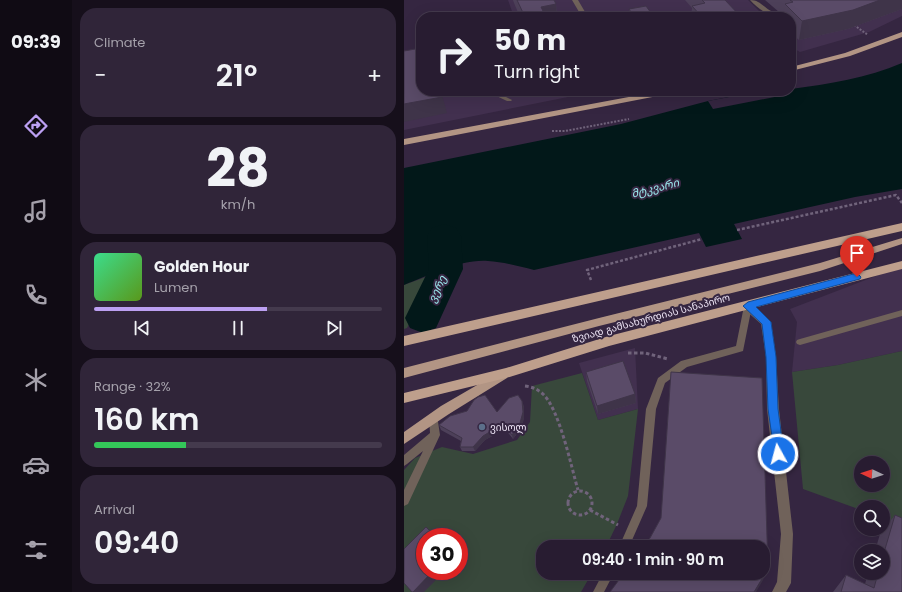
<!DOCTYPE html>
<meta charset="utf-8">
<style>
:root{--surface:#281c31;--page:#302539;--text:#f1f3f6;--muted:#a5a1ab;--line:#443a4d;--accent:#bca0f2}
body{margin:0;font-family:Poppins,"Noto Sans Georgian",sans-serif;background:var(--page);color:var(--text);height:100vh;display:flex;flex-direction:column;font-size:15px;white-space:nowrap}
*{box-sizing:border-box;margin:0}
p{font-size:13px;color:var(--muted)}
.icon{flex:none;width:22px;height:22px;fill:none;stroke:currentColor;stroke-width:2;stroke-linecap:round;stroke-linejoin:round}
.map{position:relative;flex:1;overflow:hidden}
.panel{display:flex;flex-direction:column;gap:8px;padding:8px;background:#160f1b;width:332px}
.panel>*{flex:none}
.hud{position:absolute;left:12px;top:12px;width:380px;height:84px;border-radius:16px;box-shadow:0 4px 16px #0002,0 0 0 1px var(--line);background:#281c31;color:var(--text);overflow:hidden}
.needle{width:26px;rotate:274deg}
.fabs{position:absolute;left:450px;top:456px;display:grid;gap:8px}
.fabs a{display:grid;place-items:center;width:36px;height:36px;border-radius:50%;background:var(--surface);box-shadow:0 4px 16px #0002,0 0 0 1px var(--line);font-size:20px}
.speed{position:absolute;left:12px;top:528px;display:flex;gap:8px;font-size:20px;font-weight:700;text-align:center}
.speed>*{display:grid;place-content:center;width:52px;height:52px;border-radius:50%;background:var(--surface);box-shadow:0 4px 16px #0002,0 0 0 1px var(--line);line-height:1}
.speed .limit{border:6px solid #d22;background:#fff;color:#111}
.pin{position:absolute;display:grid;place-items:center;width:34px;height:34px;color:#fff;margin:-41px -17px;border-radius:50% 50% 50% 0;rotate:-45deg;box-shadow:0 0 4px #0007}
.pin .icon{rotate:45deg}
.me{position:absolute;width:44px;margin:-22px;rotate:353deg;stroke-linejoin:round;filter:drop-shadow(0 0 3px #0008)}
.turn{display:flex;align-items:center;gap:14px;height:84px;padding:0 12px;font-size:18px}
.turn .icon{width:52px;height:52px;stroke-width:2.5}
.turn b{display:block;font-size:28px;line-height:34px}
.big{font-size:30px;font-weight:600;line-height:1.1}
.panel .tile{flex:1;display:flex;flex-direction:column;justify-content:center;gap:6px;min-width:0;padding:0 14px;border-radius:16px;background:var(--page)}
.panel .dial{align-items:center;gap:0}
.dial b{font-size:52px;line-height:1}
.song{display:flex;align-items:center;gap:12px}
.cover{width:48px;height:48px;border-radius:6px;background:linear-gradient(135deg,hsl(150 70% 55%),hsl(90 70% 35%))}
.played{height:4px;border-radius:2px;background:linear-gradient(90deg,var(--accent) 60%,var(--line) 60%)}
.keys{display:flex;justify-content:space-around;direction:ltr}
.heat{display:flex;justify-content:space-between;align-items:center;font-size:22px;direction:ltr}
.charge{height:6px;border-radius:3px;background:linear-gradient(90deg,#34c759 32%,var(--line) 0)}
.trip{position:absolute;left:132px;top:540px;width:234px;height:40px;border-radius:16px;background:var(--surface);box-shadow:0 4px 16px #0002,0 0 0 1px var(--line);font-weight:600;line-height:40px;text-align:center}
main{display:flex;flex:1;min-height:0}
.menu{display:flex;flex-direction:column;width:72px;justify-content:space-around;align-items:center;background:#100b14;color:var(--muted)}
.menu .icon{width:28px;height:28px}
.menu .on{color:var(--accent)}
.menu b{font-size:18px;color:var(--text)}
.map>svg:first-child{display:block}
</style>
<main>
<nav class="menu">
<b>09:39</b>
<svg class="icon on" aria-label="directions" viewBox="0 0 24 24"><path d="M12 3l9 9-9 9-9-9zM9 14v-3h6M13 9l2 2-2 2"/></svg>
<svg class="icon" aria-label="music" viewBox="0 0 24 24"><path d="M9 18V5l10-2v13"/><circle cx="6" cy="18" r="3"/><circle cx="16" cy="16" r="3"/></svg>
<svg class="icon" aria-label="phone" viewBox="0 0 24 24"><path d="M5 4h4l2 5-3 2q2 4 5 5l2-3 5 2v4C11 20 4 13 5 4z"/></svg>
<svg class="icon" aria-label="climate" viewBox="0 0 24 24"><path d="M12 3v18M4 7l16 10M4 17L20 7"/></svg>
<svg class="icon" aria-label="car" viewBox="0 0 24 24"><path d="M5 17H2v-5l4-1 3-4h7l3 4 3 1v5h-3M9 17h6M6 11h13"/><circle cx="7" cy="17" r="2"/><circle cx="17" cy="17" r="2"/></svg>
<svg class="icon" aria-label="filters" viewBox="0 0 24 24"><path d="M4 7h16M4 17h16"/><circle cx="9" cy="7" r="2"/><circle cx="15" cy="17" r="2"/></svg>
</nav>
<section class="panel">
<div class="tile"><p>Climate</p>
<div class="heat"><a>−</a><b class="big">21°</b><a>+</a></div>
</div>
<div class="tile dial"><b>28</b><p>km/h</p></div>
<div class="tile">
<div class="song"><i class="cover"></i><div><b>Golden Hour</b><p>Lumen</p></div></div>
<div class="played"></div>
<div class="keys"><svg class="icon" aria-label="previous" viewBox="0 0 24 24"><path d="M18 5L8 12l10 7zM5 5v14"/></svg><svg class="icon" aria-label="pause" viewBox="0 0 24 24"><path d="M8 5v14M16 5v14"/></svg><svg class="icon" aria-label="next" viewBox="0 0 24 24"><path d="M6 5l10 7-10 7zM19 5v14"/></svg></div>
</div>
<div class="tile"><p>Range · 32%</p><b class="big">160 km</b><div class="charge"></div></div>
<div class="tile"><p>Arrival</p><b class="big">09:40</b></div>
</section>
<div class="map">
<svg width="498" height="592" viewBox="0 0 498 592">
<rect width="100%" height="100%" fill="#352641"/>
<!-- built -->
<path fill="#42304f" d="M104,0H344L361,17H110Z
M498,0V16L465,32L396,52L387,47V17Z
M0,67L17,91H194L0,130Z
M498,266V351L434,365L388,372L393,322L386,309Z
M231,348L234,409L194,420L175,363Z"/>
<!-- green -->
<path fill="#38483b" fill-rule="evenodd" d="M27,275L28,282L3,328L0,329V285Z
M498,351V525L479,518V507H457V510L399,489L388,372L434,365ZM457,463H479V485H457Z
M178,373L194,420L234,409L224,496L213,524L202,547H139V573H188L177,592H0V470L11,458L38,447L69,454L113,440L126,422L128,386ZM21,537H55V571H21Z"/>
<!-- water -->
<path fill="#021819" d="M498,63V189L451,197L330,224L338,239L302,247L295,233L130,270C115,266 99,262 84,261C56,259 26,275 0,285V168L217,124L304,101L356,91H387V89C425,84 463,78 498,63Z"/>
<!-- pier -->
<path fill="#352641" d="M356,91H384L386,94L309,109L304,101Z"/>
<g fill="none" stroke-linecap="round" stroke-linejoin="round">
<!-- river -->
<path fill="#021819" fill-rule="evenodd" d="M40,224L52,228L57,236L59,269L32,328L19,333L6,328L1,318L25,269L23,236L28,228Z"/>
<!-- path-far2 -->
<path stroke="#70637b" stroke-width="2" stroke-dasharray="2 1.5" stroke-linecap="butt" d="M450,25L464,35
M148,131H161L225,119"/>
<!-- path-far1 -->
<path stroke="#70637b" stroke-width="2.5" stroke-dasharray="3 2" stroke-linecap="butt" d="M333,230L492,195L498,203
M187,280L183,270L298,239"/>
<!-- path -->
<path stroke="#70637b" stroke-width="3" stroke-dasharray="3.5 2.5" stroke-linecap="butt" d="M224,353H241L264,359
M121,386C129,387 135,390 140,395C156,412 167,466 174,490
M164 503a12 12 0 1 1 24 0a12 12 0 1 1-24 0Z
M186,510L214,525"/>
<!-- service -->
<path fill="#70625a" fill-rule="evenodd" d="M168,0H174L184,17H178Z
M82,91H90L108,100L107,101H103Z
M344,303L347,304L348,306L339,351L283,367L261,383L252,409L243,506L225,547H215L233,506L242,409L254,378L277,361L332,346L340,306L341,304Z
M498,310V316L396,345L393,344L392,342L393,340L396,339Z
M30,414L33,415L36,435L4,504L0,506V490L19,451L3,464L0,466V455L26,433L25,418L27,415Z
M199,573H210L200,592H189Z"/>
<!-- minor -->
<path fill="#70625a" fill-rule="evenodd" d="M346,0C358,0 360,10 372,13C379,15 389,10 394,14C379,25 356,12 346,0Z
M344,302L348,303L367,322L372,357L375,409L389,534L387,583L382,592H368L373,582L377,534L363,409L362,357L357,324L340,309L339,306L340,303Z"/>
<!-- primary -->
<path fill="#b29584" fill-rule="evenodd" d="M498,32V37L446,56L387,71V67L441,53Z
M257,91H273L269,93L0,145V139Z
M498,238V244L416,271L195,326L0,378V368L195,318L416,263Z
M99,370L103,372L104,375L103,378L45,414L0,444V432L37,406Z"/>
<!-- trunk -->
<path fill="#be9f8c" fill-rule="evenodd" d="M498,223V231L0,346V336Z
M498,261V269L205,346L102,378L0,403V393L102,368L205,336Z"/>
</g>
<!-- wall -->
<path fill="#4d4059" d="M109,0H150L152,4L153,17H116L110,3Z
M281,0H321L337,17H287L288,8Z
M361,0H498V9L444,29L395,40L387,33V17H379L380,12H375Z
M225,9L250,17H225Z
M182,372L231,394L232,403L194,414L183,381Z
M120,406V417L118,427L109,439L101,429L81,440L71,451H58L56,447L57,441L37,430L35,425Z
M491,515L498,592H429L442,575L461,584L464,573H479V551H471L476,534Z"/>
<!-- shaded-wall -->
<path fill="#3f3449" d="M476,0H498V9L444,29L395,40L398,21Z
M152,4L153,17H138L137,7Z
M36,91H37L43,113L0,122V104Z
M98,91H109L99,93Z
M231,394L232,403L194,414L193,406Z
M118,401L120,406V417L118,427L109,439L108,435Z
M99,424L101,429L81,440L71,451L69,447L79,436Z
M364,569L359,580L352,592H350Z
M29,571H41L20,592H9Z"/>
<!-- building -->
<path fill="#5a4b68" stroke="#3f3449" d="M113,0H150L152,4L137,7L142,17H121Z
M298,0H321L337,17H298L288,6L301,3Z
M386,0H476L449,10L398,21L381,4L389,2Z
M242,6L250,17H230L225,9Z
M17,48V91H36L38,97L0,104V51Z
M219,361L231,394L193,406L182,372Z
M267,372L358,378L364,569L350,592H206L220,573H359V547H239L246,538L257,518Z
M81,395L93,412L105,398L114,395L118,401L119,412L116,423L108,435L99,424L79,436L69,447H56L58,438L35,425L46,416L63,411L70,400L74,397Z
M491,515L498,518V592H437L442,575L470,588L474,573H479V556Z
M22,527L32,537H21V571H29L9,592H8L0,583V549Z"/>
<!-- route -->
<path fill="#1a73e8" stroke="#114b97" d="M453,273L457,277L456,279L352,307L367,322L372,357L374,409L380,454L378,457L374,459L371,457L364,409L362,357L358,324L339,306L344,302Z"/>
<!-- markers -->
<circle fill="#5c6f8a" stroke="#352641" stroke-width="1.5" cx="78" cy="427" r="4"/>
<g text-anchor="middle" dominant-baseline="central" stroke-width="4" stroke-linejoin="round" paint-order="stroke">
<!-- street labels -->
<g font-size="10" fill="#ede4f5" stroke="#352641">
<text transform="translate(247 318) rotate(-15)">ზვიად გამსახურდიას სანაპირო</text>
</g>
<!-- poi labels -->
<g font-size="10" fill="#ede4f5" stroke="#352641" text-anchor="start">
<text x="86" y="427">ვისოლ</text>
</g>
<!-- water labels -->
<g font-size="11" font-style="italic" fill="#9cecf0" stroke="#352641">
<text transform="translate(251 188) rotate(-14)">მტკვარი</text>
<text transform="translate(33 289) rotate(-65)">ვერე</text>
</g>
</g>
</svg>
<div class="fabs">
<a><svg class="needle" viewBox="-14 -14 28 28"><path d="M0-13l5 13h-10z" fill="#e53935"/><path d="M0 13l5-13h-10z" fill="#a5a1ab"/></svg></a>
<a><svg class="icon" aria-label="search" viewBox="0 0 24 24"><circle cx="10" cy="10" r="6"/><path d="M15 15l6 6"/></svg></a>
<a><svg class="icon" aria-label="layers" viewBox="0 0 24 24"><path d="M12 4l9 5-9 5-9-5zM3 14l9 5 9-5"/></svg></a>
</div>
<div class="speed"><div class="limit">30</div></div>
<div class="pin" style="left:453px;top:277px;background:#d93025"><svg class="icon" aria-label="arrive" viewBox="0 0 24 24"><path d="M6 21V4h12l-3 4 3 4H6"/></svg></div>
<svg class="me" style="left:374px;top:454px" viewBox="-20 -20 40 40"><circle r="17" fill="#1a73e8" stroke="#fff" stroke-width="3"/><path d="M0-11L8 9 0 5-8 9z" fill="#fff"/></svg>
<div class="trip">09:40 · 1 min · 90 m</div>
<div class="hud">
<div class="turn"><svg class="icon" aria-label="right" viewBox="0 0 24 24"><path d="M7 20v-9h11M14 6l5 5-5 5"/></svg><div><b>50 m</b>Turn right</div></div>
</div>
</div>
</main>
